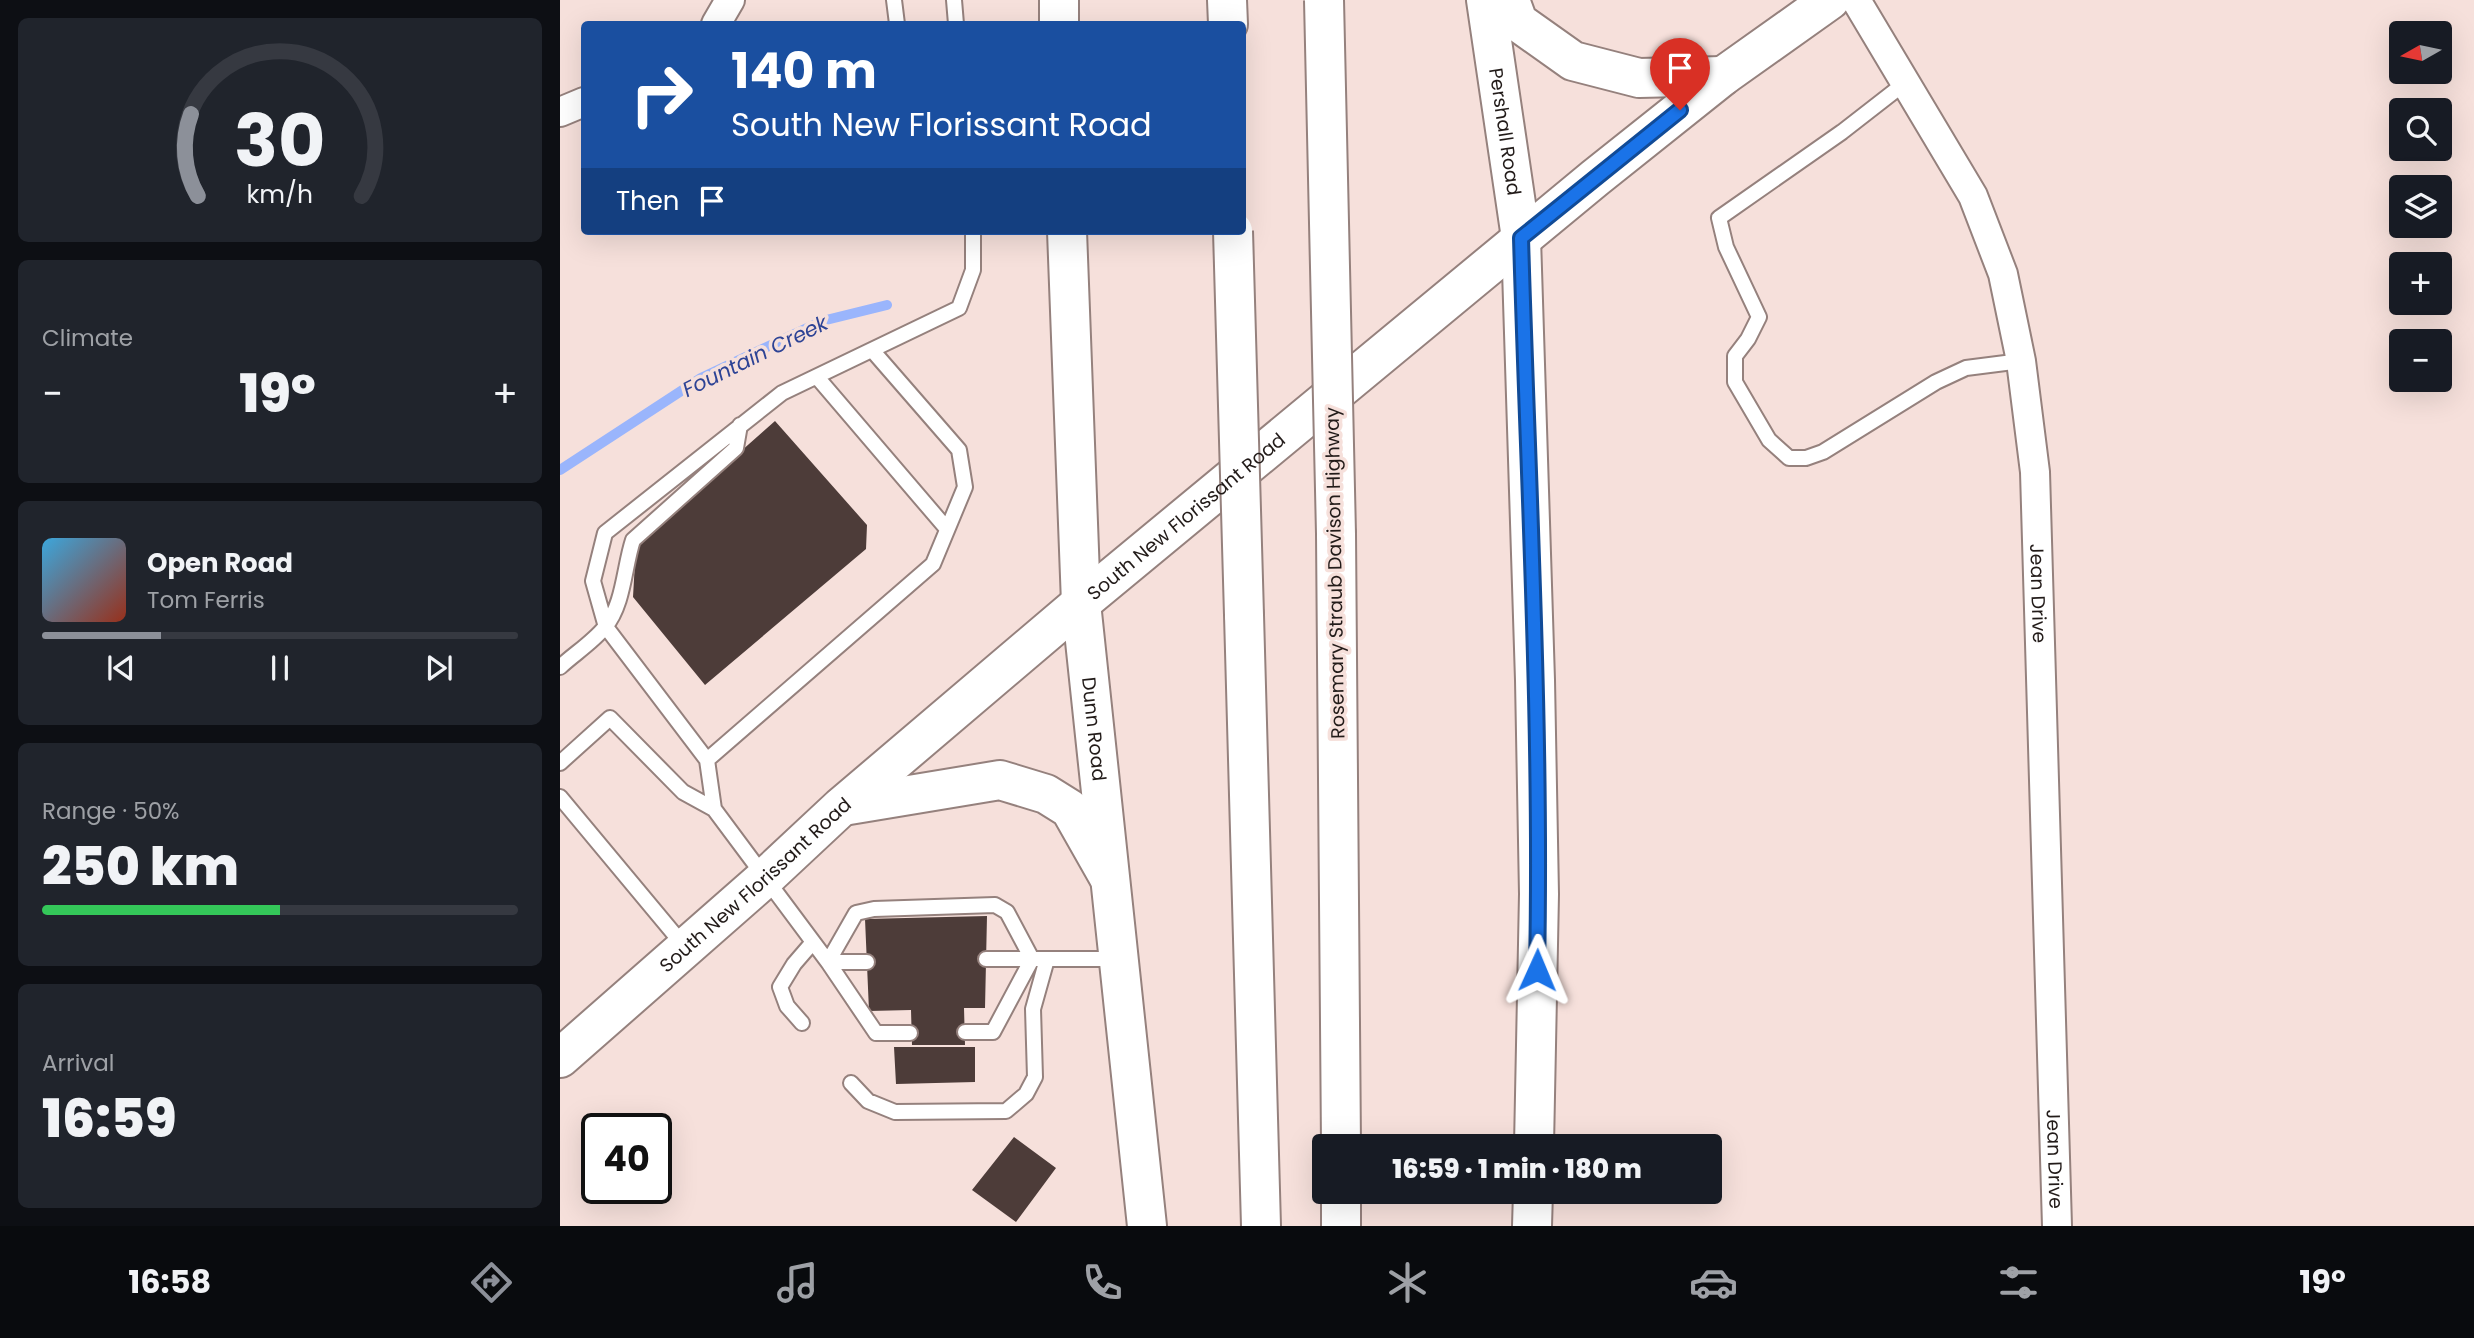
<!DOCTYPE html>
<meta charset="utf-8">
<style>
:root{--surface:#171b24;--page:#20242c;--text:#f1f3f6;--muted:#9ea1a6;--line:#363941;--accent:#8c9099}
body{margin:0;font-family:Poppins,sans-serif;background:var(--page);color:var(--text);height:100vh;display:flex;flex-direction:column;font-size:26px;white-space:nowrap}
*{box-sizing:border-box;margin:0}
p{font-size:23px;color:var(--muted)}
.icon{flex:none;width:38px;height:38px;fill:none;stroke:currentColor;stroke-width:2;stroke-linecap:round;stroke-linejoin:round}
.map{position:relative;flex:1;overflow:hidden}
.details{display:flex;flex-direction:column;gap:18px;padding:18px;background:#0d0f14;width:560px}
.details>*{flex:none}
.hud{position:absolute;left:21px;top:21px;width:665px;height:214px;border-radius:7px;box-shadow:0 7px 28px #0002;background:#1a4fa0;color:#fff;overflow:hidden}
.needle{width:46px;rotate:261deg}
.controls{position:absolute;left:1829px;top:21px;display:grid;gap:14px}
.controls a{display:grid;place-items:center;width:63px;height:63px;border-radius:7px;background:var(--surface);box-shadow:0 7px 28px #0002;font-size:35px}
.speed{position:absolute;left:21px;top:1113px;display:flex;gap:14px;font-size:35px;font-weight:700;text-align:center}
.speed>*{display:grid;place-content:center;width:91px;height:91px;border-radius:50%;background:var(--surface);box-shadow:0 7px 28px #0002;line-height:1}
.speed .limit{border:4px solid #111;border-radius:10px;background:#fff;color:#111}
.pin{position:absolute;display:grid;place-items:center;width:60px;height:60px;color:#fff;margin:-72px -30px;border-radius:50% 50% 50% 0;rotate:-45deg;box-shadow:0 0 7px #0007}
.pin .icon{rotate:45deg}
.me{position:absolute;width:77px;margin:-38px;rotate:1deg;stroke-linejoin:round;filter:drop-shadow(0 0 5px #0008)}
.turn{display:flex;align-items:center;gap:24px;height:147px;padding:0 35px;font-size:32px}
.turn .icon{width:91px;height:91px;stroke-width:2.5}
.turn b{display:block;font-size:49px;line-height:60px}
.then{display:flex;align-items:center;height:66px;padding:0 35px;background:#0003;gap:14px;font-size:26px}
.big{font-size:52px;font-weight:800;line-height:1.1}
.details .card{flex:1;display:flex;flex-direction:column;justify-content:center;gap:10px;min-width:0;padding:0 24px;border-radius:10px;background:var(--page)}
.details .dial{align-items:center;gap:0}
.dial svg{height:182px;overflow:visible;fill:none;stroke:var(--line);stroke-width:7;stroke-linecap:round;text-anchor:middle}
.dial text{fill:var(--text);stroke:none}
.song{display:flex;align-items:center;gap:21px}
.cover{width:84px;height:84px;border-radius:10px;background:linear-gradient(135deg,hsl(200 70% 55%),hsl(10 70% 35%))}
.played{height:7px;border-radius:4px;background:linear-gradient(90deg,var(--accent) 25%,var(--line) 25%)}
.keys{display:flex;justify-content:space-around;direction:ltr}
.heat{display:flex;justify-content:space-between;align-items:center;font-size:38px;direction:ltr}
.charge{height:10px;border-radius:5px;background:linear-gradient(90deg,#34c759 50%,var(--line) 0)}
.trip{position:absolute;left:752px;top:1134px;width:410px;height:70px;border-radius:7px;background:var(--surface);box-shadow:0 7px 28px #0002;font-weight:800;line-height:70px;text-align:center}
.dock{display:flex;height:112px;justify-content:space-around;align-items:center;background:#090b0e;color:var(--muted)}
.dock .icon{width:49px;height:49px}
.dock .current{color:var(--accent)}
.dock b{font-size:32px;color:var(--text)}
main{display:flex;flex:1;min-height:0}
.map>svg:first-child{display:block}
</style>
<main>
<section class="details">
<div class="card dial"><svg viewBox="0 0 100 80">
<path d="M14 69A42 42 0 1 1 86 69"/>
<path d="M14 69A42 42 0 0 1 11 33" stroke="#8c9099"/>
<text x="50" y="56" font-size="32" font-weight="700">30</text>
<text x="50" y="72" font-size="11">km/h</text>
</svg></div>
<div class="card"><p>Climate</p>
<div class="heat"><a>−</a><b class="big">19°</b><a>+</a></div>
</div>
<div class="card">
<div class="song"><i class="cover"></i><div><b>Open Road</b><p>Tom Ferris</p></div></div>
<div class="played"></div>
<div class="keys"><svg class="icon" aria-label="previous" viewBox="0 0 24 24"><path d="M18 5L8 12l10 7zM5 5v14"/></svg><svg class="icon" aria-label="pause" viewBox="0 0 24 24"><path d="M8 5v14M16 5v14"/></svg><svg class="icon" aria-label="next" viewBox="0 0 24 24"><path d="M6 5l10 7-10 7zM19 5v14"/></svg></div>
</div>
<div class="card"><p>Range · 50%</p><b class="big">250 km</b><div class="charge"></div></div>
<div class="card"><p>Arrival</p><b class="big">16:59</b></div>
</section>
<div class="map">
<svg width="1914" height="1226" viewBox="0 0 1914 1226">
<rect width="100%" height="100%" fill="#f6e0db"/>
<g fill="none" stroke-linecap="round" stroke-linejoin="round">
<!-- stream -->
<path stroke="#9ab5fc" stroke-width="10" d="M0,470L141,378L262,321L327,305"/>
</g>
<!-- building -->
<path fill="#4d3c39" d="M215,421L307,525L306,549L145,685L73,597L76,544Z
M427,916L425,1008H404L405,1045H352L351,1010L309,1011L305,919Z
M334,1047H415V1082L336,1084Z
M454,1137L496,1168L456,1222L412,1190Z"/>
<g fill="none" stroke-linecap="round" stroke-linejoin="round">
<defs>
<path id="lane" d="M334,0L337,24
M394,0L396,24
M1345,83L1282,132L1159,218L1166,247L1199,317L1188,339L1175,356V382L1209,440L1229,458H1246L1263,452L1376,382L1406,368L1461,361
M257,377L387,529
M0,667C14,654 33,642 45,627C64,604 64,567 73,540L176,448L180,425
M147,760L373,564L405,487L399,450L312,350
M0,763L50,718L123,792L154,809
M0,797L125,947
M307,962H268L296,913L314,909L435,905L447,912L472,959H426
M242,1023L227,1006L220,987L234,964L253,942
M405,1032H433L472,959H556
M350,1033H316L268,962L154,809L147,760L46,627L33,581L45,533L222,393L399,308L413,270V231
M291,1083L308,1101L335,1112L446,1111L466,1094L475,1077L473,1009L487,959"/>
<g id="street">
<path id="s1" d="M1296,0L1413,196L1443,274L1461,361L1475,472L1497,1226"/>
<path d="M156,24L170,0"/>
<path d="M0,112L24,102"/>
</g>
<g id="secondary">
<path d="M499,0V24"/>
<path id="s2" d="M926,0L961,238L975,680L979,894L974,1146"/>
<path d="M950,0L958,22L1013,61L1079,78L1163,76"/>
<path id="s3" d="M507,231L521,603L587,1226"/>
<path d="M972,1226L973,1192"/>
</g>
<g id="primary">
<path d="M283,806L440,780L486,794L510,809L548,876"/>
<path id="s4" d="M0,1058L205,878L281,807L521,603L1035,178L1163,76L1270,0"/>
</g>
<path id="highway" d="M667,0L668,24
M776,534L781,1146
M684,615L701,1226
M781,1192V1226"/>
</defs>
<!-- lane casing -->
<use href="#lane" stroke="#95817d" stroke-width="18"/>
<!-- street casing -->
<use href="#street" stroke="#95817d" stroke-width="32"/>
<!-- secondary casing -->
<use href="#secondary" stroke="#95817d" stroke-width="42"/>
<!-- primary casing -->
<use href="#primary" stroke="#95817d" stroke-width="42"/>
<!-- highway casing -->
<use href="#highway" stroke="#95817d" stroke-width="42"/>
<!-- lane -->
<use href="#lane" stroke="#fff" stroke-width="14"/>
<!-- street -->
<use href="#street" stroke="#fff" stroke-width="28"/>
<!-- secondary -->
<use href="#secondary" stroke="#fff" stroke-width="38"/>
<!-- primary -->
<use href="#primary" stroke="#fff" stroke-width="38"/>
<!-- highway -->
<use href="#highway" stroke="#fff" stroke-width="38"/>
<defs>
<path id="highway-bridge" d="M764,0L776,534
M673,231L684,615"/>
</defs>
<!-- highway-bridge casing -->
<use href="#highway-bridge" stroke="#95817d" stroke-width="42" stroke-linecap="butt"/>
<!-- highway-bridge -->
<use href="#highway-bridge" stroke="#fff" stroke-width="38"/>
</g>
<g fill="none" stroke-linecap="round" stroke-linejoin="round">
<defs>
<path id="route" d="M977,970C982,726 968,482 961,238L1120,110"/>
</defs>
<!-- route casing -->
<use href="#route" stroke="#114b97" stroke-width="18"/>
<!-- route -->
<use href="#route" stroke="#1a73e8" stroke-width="12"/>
</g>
<g text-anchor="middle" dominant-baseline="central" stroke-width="7" stroke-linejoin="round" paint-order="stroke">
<!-- street labels -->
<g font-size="19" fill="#221b19" stroke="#f6e0db">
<text stroke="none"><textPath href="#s2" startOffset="133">Pershall Road</textPath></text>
<text stroke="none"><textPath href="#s4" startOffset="828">South New Florissant Road</textPath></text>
<text transform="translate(775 573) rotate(-91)">Rosemary Straub Davison Highway</text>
<text stroke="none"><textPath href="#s1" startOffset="634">Jean Drive</textPath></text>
<text stroke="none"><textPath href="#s3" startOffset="499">Dunn Road</textPath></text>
<text stroke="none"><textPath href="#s4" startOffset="261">South New Florissant Road</textPath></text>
<text stroke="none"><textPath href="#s1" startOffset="1200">Jean Drive</textPath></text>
</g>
<!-- water labels -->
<g font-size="21" font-style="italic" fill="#2d4395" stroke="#f6e0db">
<text transform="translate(195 356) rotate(-26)">Fountain Creek</text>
</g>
</g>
</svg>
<div class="controls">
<a><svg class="needle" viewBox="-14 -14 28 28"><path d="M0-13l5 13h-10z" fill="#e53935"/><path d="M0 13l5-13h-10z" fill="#9ea1a6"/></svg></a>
<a><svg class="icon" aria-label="search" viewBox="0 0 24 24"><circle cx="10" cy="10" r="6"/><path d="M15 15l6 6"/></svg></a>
<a><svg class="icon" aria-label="layers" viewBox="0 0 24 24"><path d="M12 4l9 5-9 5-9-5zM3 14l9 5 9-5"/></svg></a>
<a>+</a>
<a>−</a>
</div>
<div class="speed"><div class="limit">40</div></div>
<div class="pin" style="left:1120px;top:110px;background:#d93025"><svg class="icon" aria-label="arrive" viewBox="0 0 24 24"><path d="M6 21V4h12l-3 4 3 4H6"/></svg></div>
<svg class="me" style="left:977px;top:970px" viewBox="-20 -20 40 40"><path d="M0-17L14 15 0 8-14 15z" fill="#1a73e8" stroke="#fff" stroke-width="4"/></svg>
<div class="trip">16:59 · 1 min · 180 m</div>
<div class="hud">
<div class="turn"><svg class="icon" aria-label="right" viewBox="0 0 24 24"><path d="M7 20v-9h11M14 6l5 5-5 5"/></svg><div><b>140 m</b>South New Florissant Road</div></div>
<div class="then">Then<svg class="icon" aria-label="arrive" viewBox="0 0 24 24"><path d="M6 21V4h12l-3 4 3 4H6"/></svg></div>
</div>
</div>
</main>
<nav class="dock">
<b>16:58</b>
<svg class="icon current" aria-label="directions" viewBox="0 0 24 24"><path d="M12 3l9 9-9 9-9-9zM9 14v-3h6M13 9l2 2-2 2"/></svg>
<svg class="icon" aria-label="music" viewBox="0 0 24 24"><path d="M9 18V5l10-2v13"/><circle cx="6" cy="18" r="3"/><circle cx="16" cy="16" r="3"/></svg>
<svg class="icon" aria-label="phone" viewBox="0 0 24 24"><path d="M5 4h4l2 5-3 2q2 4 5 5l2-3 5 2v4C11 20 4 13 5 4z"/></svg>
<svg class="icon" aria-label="climate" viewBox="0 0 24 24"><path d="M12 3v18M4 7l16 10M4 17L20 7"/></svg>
<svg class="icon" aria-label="car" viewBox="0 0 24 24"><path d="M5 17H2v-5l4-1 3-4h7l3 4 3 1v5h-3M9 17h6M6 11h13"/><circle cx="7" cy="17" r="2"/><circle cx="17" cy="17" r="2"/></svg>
<svg class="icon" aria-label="filters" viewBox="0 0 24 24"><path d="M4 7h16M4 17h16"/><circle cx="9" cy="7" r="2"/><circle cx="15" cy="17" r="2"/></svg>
<b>19°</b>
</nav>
